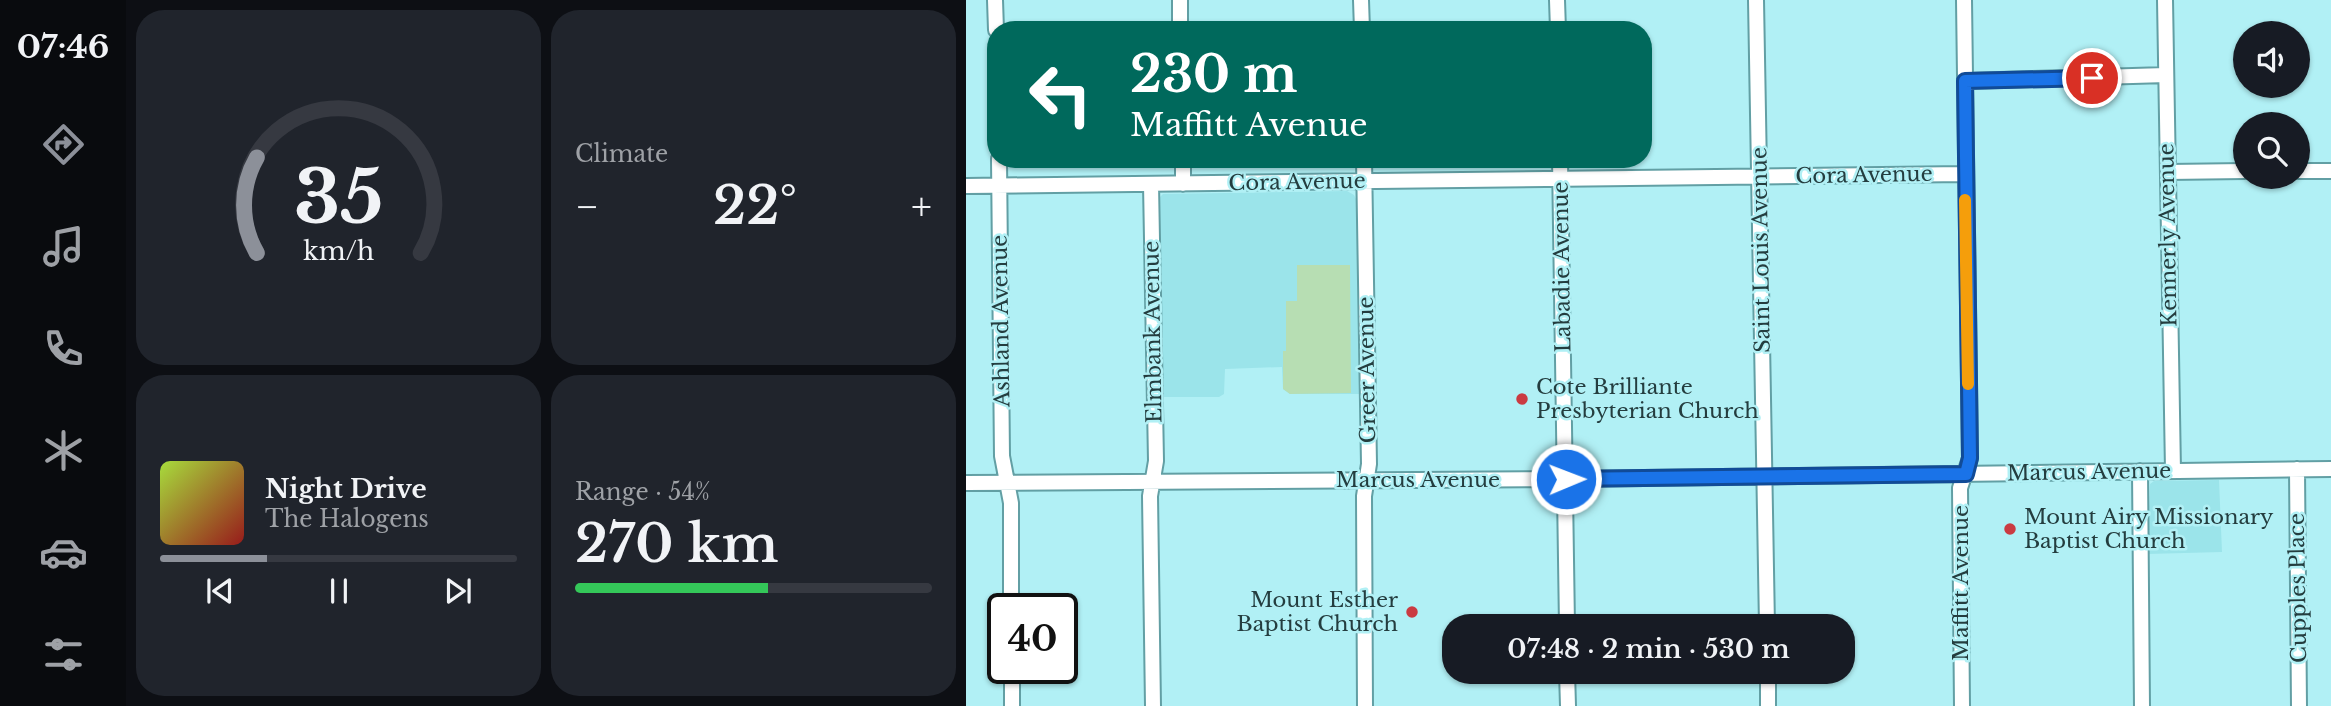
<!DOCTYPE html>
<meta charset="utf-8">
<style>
:root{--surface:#171b24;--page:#20242c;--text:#f1f3f6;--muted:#9ea1a6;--line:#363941;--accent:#8c9099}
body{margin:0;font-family:"Libre Baskerville",serif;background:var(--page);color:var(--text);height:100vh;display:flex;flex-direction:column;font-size:26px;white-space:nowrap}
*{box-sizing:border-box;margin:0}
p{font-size:23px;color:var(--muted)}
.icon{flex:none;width:38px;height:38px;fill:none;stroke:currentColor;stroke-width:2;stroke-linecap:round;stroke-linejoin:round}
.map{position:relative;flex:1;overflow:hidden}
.drawer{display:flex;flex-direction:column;gap:10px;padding:10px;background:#0d0f14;width:840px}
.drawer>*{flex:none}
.guide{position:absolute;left:21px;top:21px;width:665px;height:147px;border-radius:28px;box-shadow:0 2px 5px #0004;background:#00695c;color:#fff;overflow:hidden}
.fabs{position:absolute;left:1267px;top:21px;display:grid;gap:14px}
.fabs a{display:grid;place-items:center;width:77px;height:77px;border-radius:50%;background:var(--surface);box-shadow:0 2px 5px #0004;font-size:35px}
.speed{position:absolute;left:21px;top:593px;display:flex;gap:14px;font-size:35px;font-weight:700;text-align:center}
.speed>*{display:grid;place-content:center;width:91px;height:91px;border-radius:50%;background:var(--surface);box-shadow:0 2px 5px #0004;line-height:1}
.speed .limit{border:4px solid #111;border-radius:10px;background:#fff;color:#111}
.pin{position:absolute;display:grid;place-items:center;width:60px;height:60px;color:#fff;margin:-30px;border:4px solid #fff;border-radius:50%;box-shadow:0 2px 7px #0007}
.me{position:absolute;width:77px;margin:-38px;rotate:89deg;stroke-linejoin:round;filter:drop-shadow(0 0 5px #0008)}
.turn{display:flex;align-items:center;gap:24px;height:147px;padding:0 28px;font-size:32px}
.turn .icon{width:91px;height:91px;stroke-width:2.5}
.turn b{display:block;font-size:49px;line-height:60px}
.big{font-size:52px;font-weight:600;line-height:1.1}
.drawer .card{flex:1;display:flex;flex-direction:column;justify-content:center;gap:10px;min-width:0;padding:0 24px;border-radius:28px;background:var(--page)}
.drawer .dial{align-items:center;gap:0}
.dial svg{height:182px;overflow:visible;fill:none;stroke:var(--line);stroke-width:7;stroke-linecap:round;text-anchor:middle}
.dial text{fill:var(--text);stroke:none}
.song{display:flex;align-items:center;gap:21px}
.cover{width:84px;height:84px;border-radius:10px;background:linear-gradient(135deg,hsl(80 70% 55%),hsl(0 70% 35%))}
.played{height:7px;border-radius:4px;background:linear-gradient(90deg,var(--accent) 30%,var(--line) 30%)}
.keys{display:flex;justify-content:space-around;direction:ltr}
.heat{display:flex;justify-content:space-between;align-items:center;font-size:38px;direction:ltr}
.charge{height:10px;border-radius:5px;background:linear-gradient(90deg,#34c759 54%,var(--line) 0)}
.drawer .tiles{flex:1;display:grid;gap:10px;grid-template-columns:repeat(2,1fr)}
.trip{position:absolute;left:476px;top:614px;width:413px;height:70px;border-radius:28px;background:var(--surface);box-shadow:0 2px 5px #0004;font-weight:600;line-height:70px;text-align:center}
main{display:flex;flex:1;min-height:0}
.tabs{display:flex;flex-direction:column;width:126px;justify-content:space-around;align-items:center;background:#090b0e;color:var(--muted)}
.tabs .icon{width:49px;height:49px}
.tabs .selected{color:var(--accent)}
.tabs b{font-size:32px;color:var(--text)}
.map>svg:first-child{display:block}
</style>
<main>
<nav class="tabs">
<b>07:46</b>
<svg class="icon selected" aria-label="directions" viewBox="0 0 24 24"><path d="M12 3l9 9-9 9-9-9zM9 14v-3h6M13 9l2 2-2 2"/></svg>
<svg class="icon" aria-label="music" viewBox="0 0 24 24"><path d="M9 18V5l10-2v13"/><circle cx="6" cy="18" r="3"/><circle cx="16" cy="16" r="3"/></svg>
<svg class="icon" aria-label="phone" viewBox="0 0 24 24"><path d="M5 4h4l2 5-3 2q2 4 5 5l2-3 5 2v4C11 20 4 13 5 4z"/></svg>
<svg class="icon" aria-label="climate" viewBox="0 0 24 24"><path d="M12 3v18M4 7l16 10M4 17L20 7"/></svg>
<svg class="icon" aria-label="car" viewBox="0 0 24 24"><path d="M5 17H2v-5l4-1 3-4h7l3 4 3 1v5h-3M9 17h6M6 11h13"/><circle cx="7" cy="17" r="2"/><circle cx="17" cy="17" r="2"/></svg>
<svg class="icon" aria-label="filters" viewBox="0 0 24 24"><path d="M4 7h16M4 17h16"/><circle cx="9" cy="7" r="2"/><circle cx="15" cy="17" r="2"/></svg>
</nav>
<section class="drawer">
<div class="tiles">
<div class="card dial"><svg viewBox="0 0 100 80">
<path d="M14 69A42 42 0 1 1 86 69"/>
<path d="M14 69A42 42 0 0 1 14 27" stroke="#8c9099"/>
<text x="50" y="56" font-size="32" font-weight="700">35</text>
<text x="50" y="72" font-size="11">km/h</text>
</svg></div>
<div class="card"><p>Climate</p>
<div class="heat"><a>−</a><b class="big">22°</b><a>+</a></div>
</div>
<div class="card">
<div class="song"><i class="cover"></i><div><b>Night Drive</b><p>The Halogens</p></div></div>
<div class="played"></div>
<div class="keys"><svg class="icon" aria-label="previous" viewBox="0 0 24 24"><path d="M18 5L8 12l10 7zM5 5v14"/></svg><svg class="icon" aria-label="pause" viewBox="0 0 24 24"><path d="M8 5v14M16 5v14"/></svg><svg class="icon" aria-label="next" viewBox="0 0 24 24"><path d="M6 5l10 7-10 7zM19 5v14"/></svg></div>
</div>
<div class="card"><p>Range · 54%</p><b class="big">270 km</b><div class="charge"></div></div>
</div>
</section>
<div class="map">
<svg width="1365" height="706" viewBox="0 0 1365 706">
<rect width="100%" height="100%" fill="#b1f0f5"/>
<!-- built -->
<path fill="#9be4ea" d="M381,191L388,195L392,203L394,394H324L317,389L316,367L259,369L258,394L253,397H196L191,205L193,198L197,194Z
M1253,480L1256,552L1181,554L1184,484L1188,481Z"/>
<!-- green -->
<path fill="#b7deb3" d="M331,265H384L385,393L324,394L317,389V351H320V301H331Z"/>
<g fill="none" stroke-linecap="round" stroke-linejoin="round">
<defs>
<path id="minor" d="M29,0L30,30
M214,0V30
M395,0L396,30
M591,0L592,30
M790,0L801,626
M1199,0L1207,471
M999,81L1200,75
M33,159L36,456L45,503V609
M217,159V184
M398,159L403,464L398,496L399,706
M594,159L601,626
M1332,171H1365
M1202,172L1279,171
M185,184L190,461L184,496L187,706
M0,186L998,174
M1331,469L1333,706
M1174,471L1176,706
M0,483L600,479L1365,469
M46,668V706
M601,672L602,706
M802,672V706
M996,706L994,488L1004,458L998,0"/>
</defs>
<!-- minor casing -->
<use href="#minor" stroke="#629fa4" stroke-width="18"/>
<!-- minor -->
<use href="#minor" stroke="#fff" stroke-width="14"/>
</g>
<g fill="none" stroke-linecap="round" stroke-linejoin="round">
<defs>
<path id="route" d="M600,479L1000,474L1004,458L999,81L1126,78"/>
</defs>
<!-- route casing -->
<use href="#route" stroke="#114b97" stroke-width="18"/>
<!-- route -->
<use href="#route" stroke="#1a73e8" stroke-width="12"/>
<!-- slow -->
<path stroke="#f59e0b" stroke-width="12" d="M999,200L1002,384"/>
</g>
<!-- markers -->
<g fill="#ca3b42" stroke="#b1f0f5" stroke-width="2.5">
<circle cx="556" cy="399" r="7"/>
<circle cx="1044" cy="529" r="7"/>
<circle cx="446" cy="612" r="7"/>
</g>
<g text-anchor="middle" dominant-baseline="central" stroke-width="5" stroke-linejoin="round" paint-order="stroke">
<!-- street labels -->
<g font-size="21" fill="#243d3f" stroke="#b1f0f5">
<text transform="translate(898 175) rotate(-1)">Cora Avenue</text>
<text transform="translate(331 182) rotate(-1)">Cora Avenue</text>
<text transform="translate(1202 235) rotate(-91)">Kennerly Avenue</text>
<text transform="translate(795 250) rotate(-91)">Saint Louis Avenue</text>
<text transform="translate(596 267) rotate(-91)">Labadie Avenue</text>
<text transform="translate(35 321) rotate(-91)">Ashland Avenue</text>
<text transform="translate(187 332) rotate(-91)">Elmbank Avenue</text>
<text transform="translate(401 370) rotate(-91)">Greer Avenue</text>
<text transform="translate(1123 472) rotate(-1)">Marcus Avenue</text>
<text x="452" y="480">Marcus Avenue</text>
<text transform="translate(995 583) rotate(-90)">Maffitt Avenue</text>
<text transform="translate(1332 588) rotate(-91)">Cupples Place</text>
</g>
<!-- poi labels -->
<g font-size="21" fill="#243d3f" stroke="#b1f0f5" text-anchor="start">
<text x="570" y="387">Cote Brilliante<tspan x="570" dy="24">Presbyterian Church</tspan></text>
<text x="1058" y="517">Mount Airy Missionary<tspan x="1058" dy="24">Baptist Church</tspan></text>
<text x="432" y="600" text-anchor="end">Mount Esther<tspan x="432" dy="24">Baptist Church</tspan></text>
</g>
</g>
</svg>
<div class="fabs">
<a><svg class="icon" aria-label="sound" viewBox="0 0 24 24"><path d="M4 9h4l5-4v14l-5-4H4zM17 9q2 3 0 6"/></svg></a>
<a><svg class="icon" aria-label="search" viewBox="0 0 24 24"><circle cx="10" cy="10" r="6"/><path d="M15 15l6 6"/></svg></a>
</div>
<div class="speed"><div class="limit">40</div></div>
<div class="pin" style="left:1126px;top:78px;background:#d93025"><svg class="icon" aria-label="arrive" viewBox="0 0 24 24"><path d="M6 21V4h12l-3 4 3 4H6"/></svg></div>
<svg class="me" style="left:600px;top:479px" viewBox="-20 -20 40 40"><circle r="17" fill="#1a73e8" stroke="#fff" stroke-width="3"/><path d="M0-11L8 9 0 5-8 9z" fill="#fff"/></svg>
<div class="trip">07:48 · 2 min · 530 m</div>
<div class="guide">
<div class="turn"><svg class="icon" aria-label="left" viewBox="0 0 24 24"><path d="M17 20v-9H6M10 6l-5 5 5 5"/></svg><div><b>230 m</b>Maffitt Avenue</div></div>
</div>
</div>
</main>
